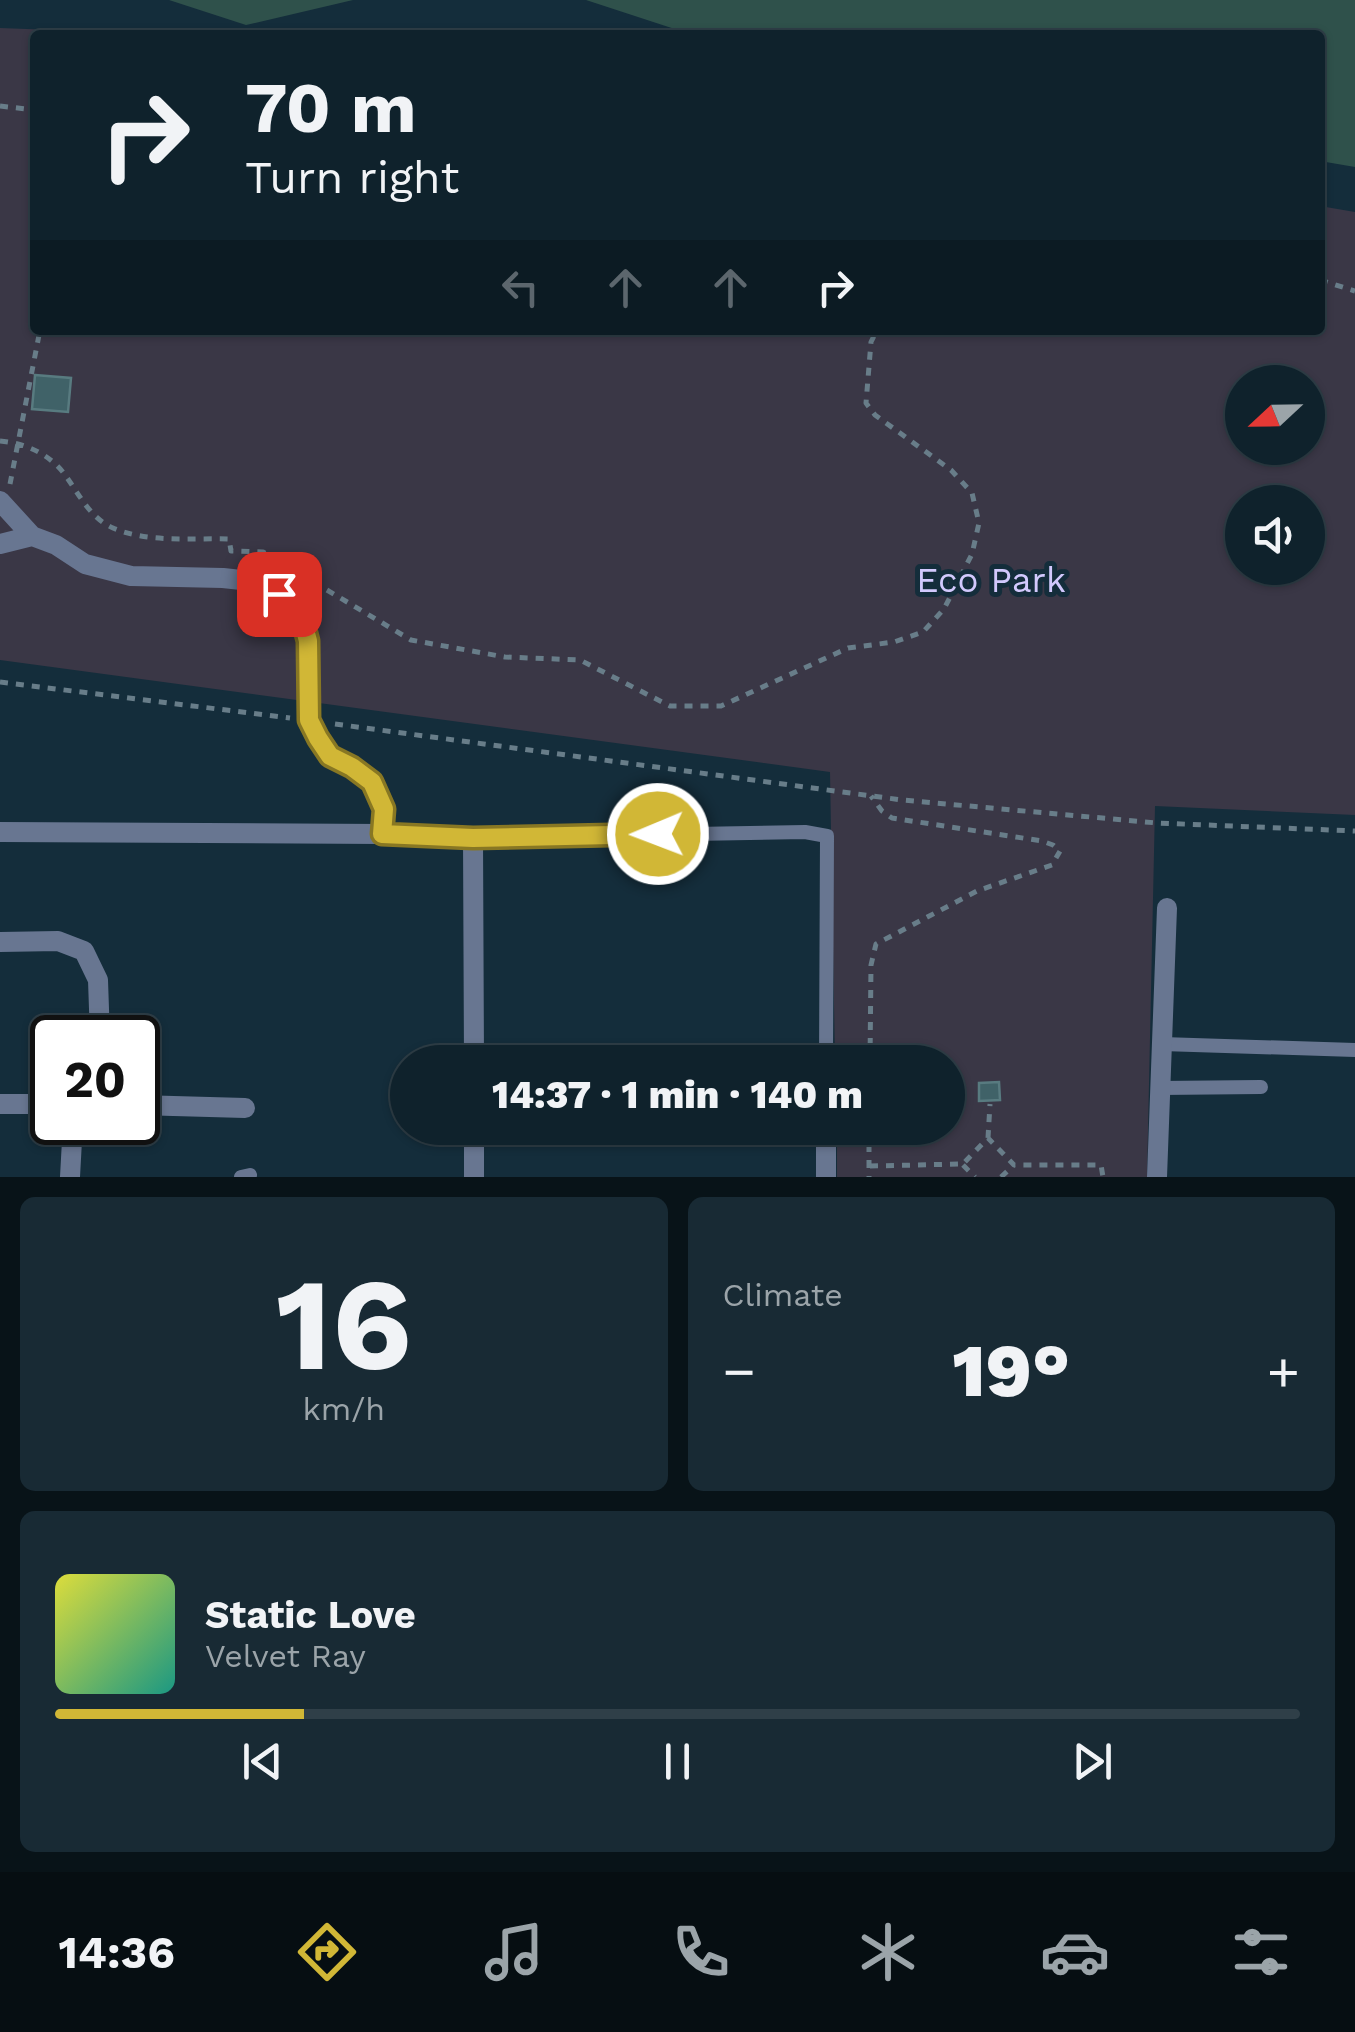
<!DOCTYPE html>
<meta charset="utf-8">
<style>
:root{--surface:#0f222c;--page:#182a34;--text:#f1f3f6;--muted:#9ba4a9;--line:#2f3f48;--accent:#d1b736}
body{margin:0;font-family:"Work Sans",sans-serif;background:var(--page);color:var(--text);height:100vh;display:flex;flex-direction:column;font-size:38px;white-space:nowrap}
*{box-sizing:border-box;margin:0}
p{font-size:32px;color:var(--muted)}
.icon{flex:none;width:55px;height:55px;fill:none;stroke:currentColor;stroke-width:2;stroke-linecap:round;stroke-linejoin:round}
.map{position:relative;height:1177px;overflow:hidden}
.panel{display:flex;flex-direction:column;gap:20px;padding:20px;background:#081318;flex:1}
.panel>*{flex:none}
.hud{position:absolute;left:30px;top:30px;width:1295px;height:305px;border-radius:10px;box-shadow:0 2px 8px #0004,0 0 0 2px var(--line);background:#0f222c;color:var(--text);overflow:hidden}
.needle{width:65px;rotate:248deg}
.controls{position:absolute;left:1225px;top:365px;display:grid;gap:20px}
.controls a{display:grid;place-items:center;width:100px;height:100px;border-radius:50%;background:var(--surface);box-shadow:0 2px 8px #0004,0 0 0 2px var(--line);font-size:50px}
.speed{position:absolute;left:30px;top:1015px;display:flex;gap:20px;font-size:50px;font-weight:700;text-align:center}
.speed>*{display:grid;place-content:center;width:130px;height:130px;border-radius:50%;background:var(--surface);box-shadow:0 2px 8px #0004,0 0 0 2px var(--line);line-height:1}
.speed .limit{border:5px solid #111;border-radius:15px;background:#fff;color:#111}
.pin{position:absolute;display:grid;place-items:center;width:85px;height:85px;color:#fff;margin:-42px;border-radius:20px;box-shadow:0 5px 15px #0006}
.me{position:absolute;width:110px;margin:-55px;rotate:269deg;stroke-linejoin:round;filter:drop-shadow(0 0 8px #0008)}
.turn{display:flex;align-items:center;gap:35px;height:210px;padding:0 50px;font-size:45px}
.turn .icon{width:130px;height:130px;stroke-width:2.5}
.turn b{display:block;font-size:70px;line-height:85px}
.lanes{display:flex;align-items:center;height:95px;padding:0 50px;background:#0003;justify-content:center;gap:50px;direction:ltr}
.lanes .off{opacity:.35}
.big{font-size:75px;font-weight:800;line-height:1.1}
.panel .widget{flex:1;display:flex;flex-direction:column;justify-content:center;gap:15px;min-width:0;padding:0 35px;border-radius:15px;background:var(--page)}
.panel .dial{align-items:center;gap:0}
.dial b{font-size:130px;line-height:1}
.song{display:flex;align-items:center;gap:30px}
.cover{width:120px;height:120px;border-radius:15px;background:linear-gradient(135deg,hsl(60 70% 55%),hsl(170 70% 35%))}
.played{height:10px;border-radius:5px;background:linear-gradient(90deg,var(--accent) 20%,var(--line) 20%)}
.keys{display:flex;justify-content:space-around;direction:ltr}
.heat{display:flex;justify-content:space-between;align-items:center;font-size:55px;direction:ltr}
.panel .tiles{flex:1;display:grid;gap:20px;grid-template-columns:1fr 1fr}
.widget:last-child{grid-column:span 2}
.trip{position:absolute;left:390px;top:1045px;width:575px;height:100px;border-radius:50px;background:var(--surface);box-shadow:0 2px 8px #0004,0 0 0 2px var(--line);font-weight:800;line-height:100px;text-align:center}
.menu{display:flex;height:160px;justify-content:space-around;align-items:center;background:#060e12;color:var(--muted)}
.menu .icon{width:70px;height:70px}
.menu .active{color:var(--accent)}
.menu b{font-size:45px;color:var(--text)}
.map>svg:first-child{display:block}
</style>
<div class="map">
<svg width="1355" height="1177" viewBox="0 0 1355 1177">
<rect width="100%" height="100%" fill="#142d3b"/>
<!-- green -->
<path fill="#3a3746" fill-rule="evenodd" d="M0,28L107,32L129,35H35V330H1320V206L1355,212V815L1155,806L1147,1177H837V1128H948V1062H835L830,772L0,660ZM1242,382H1308V448H1242ZM1242,502H1308V568H1242Z"/>
<!-- water -->
<path fill="#2f514b" d="M169,0H353L246,25Z
M586,0H1355V167L1320,161V35H693Z"/>
<!-- building -->
<path fill="#406268" stroke="#587b80" stroke-width="2.5" d="M35,375L71,378L68,412L32,409Z
M999,1082L1000,1100L979,1101V1083Z"/>
<g fill="none" stroke-linecap="round" stroke-linejoin="round">
<!-- path -->
<path stroke="#687d89" stroke-width="5" stroke-dasharray="8 8" stroke-linecap="butt" d="M0,106L35,110
M1320,280L1355,291
M0,441C23,443 46,452 62,471C78,491 88,517 113,528C148,543 192,538 229,539L231,551L263,552L411,640L505,657L580,660L670,706H721L848,648L894,642L923,632L944,609L972,554L979,523L972,493L951,470L875,415L866,403L871,342L877,330
M10,484L40,330
M0,682L290,718
M335,724L902,800L1157,823L1355,831
M870,1062L871,965L876,944L977,891L1052,865L1060,851L1053,845L1042,841L892,818L882,811L871,796
M869,1128V1177
M988,1138L990,1104
M963,1165L975,1177
M870,1166L963,1164L988,1138L1014,1165H1101L1103,1177
M1001,1177L1014,1165"/>
<!-- lane -->
<path stroke="#687691" stroke-width="14" d="M473,838L805,832L827,836L826,1062
M1162,1044L1355,1050
M1160,1088L1261,1087
M241,1177L250,1175"/>
<!-- street -->
<path stroke="#687691" stroke-width="20" d="M0,501L32,536L56,545L85,564L131,576L223,578L259,582L279,594L302,618L308,641L309,720L317,738L330,756L351,767L371,782L384,809L382,834
M0,544L32,536
M0,832L382,834L473,838L474,1062
M0,942L58,941L84,951L98,980L100,1038
M0,1104H52
M138,1105L245,1108
M474,1128V1177
M70,1177L73,1122
M826,1177V1134
M1157,1177L1167,908"/>
</g>
<g fill="none" stroke-linecap="round" stroke-linejoin="round">
<defs>
<path id="route" d="M279,594L302,618L308,641L309,720L318,738L330,756L352,767L372,782L384,809L382,834L473,838L658,834"/>
</defs>
<!-- route casing -->
<use href="#route" stroke="#887723" stroke-width="25"/>
<!-- route -->
<use href="#route" stroke="#d1b736" stroke-width="18"/>
</g>
<g text-anchor="middle" dominant-baseline="central" stroke-width="10" stroke-linejoin="round" paint-order="stroke">
<!-- park labels -->
<g font-size="35" fill="#d2c9fd" stroke="#142d3b">
<text x="991" y="580">Eco Park</text>
</g>
</g>
</svg>
<div class="controls">
<a><svg class="needle" viewBox="-14 -14 28 28"><path d="M0-13l5 13h-10z" fill="#e53935"/><path d="M0 13l5-13h-10z" fill="#9ba4a9"/></svg></a>
<a><svg class="icon" aria-label="sound" viewBox="0 0 24 24"><path d="M4 9h4l5-4v14l-5-4H4zM17 9q2 3 0 6"/></svg></a>
</div>
<div class="speed"><div class="limit">20</div></div>
<div class="pin" style="left:279px;top:594px;background:#d93025"><svg class="icon" aria-label="arrive" viewBox="0 0 24 24"><path d="M6 21V4h12l-3 4 3 4H6"/></svg></div>
<svg class="me" style="left:658px;top:834px" viewBox="-20 -20 40 40"><circle r="17" fill="#d1b736" stroke="#fff" stroke-width="3"/><path d="M0-11L8 9 0 5-8 9z" fill="#fff"/></svg>
<div class="trip">14:37 · 1 min · 140 m</div>
<div class="hud">
<div class="turn"><svg class="icon" aria-label="right" viewBox="0 0 24 24"><path d="M7 20v-9h11M14 6l5 5-5 5"/></svg><div><b>70 m</b>Turn right</div></div>
<div class="lanes"><svg class="icon off" aria-label="left" viewBox="0 0 24 24"><path d="M17 20v-9H6M10 6l-5 5 5 5"/></svg><svg class="icon off" aria-label="ahead" viewBox="0 0 24 24"><path d="M12 20V5M6 11l6-6 6 6"/></svg><svg class="icon off" aria-label="ahead" viewBox="0 0 24 24"><path d="M12 20V5M6 11l6-6 6 6"/></svg><svg class="icon" aria-label="right" viewBox="0 0 24 24"><path d="M7 20v-9h11M14 6l5 5-5 5"/></svg></div>
</div>
</div>
<section class="panel">
<div class="tiles">
<div class="widget dial"><b>16</b><p>km/h</p></div>
<div class="widget"><p>Climate</p>
<div class="heat"><a>−</a><b class="big">19°</b><a>+</a></div>
</div>
<div class="widget">
<div class="song"><i class="cover"></i><div><b>Static Love</b><p>Velvet Ray</p></div></div>
<div class="played"></div>
<div class="keys"><svg class="icon" aria-label="previous" viewBox="0 0 24 24"><path d="M18 5L8 12l10 7zM5 5v14"/></svg><svg class="icon" aria-label="pause" viewBox="0 0 24 24"><path d="M8 5v14M16 5v14"/></svg><svg class="icon" aria-label="next" viewBox="0 0 24 24"><path d="M6 5l10 7-10 7zM19 5v14"/></svg></div>
</div>
</div>
</section>
<nav class="menu">
<b>14:36</b>
<svg class="icon active" aria-label="directions" viewBox="0 0 24 24"><path d="M12 3l9 9-9 9-9-9zM9 14v-3h6M13 9l2 2-2 2"/></svg>
<svg class="icon" aria-label="music" viewBox="0 0 24 24"><path d="M9 18V5l10-2v13"/><circle cx="6" cy="18" r="3"/><circle cx="16" cy="16" r="3"/></svg>
<svg class="icon" aria-label="phone" viewBox="0 0 24 24"><path d="M5 4h4l2 5-3 2q2 4 5 5l2-3 5 2v4C11 20 4 13 5 4z"/></svg>
<svg class="icon" aria-label="climate" viewBox="0 0 24 24"><path d="M12 3v18M4 7l16 10M4 17L20 7"/></svg>
<svg class="icon" aria-label="car" viewBox="0 0 24 24"><path d="M5 17H2v-5l4-1 3-4h7l3 4 3 1v5h-3M9 17h6M6 11h13"/><circle cx="7" cy="17" r="2"/><circle cx="17" cy="17" r="2"/></svg>
<svg class="icon" aria-label="filters" viewBox="0 0 24 24"><path d="M4 7h16M4 17h16"/><circle cx="9" cy="7" r="2"/><circle cx="15" cy="17" r="2"/></svg>
</nav>
